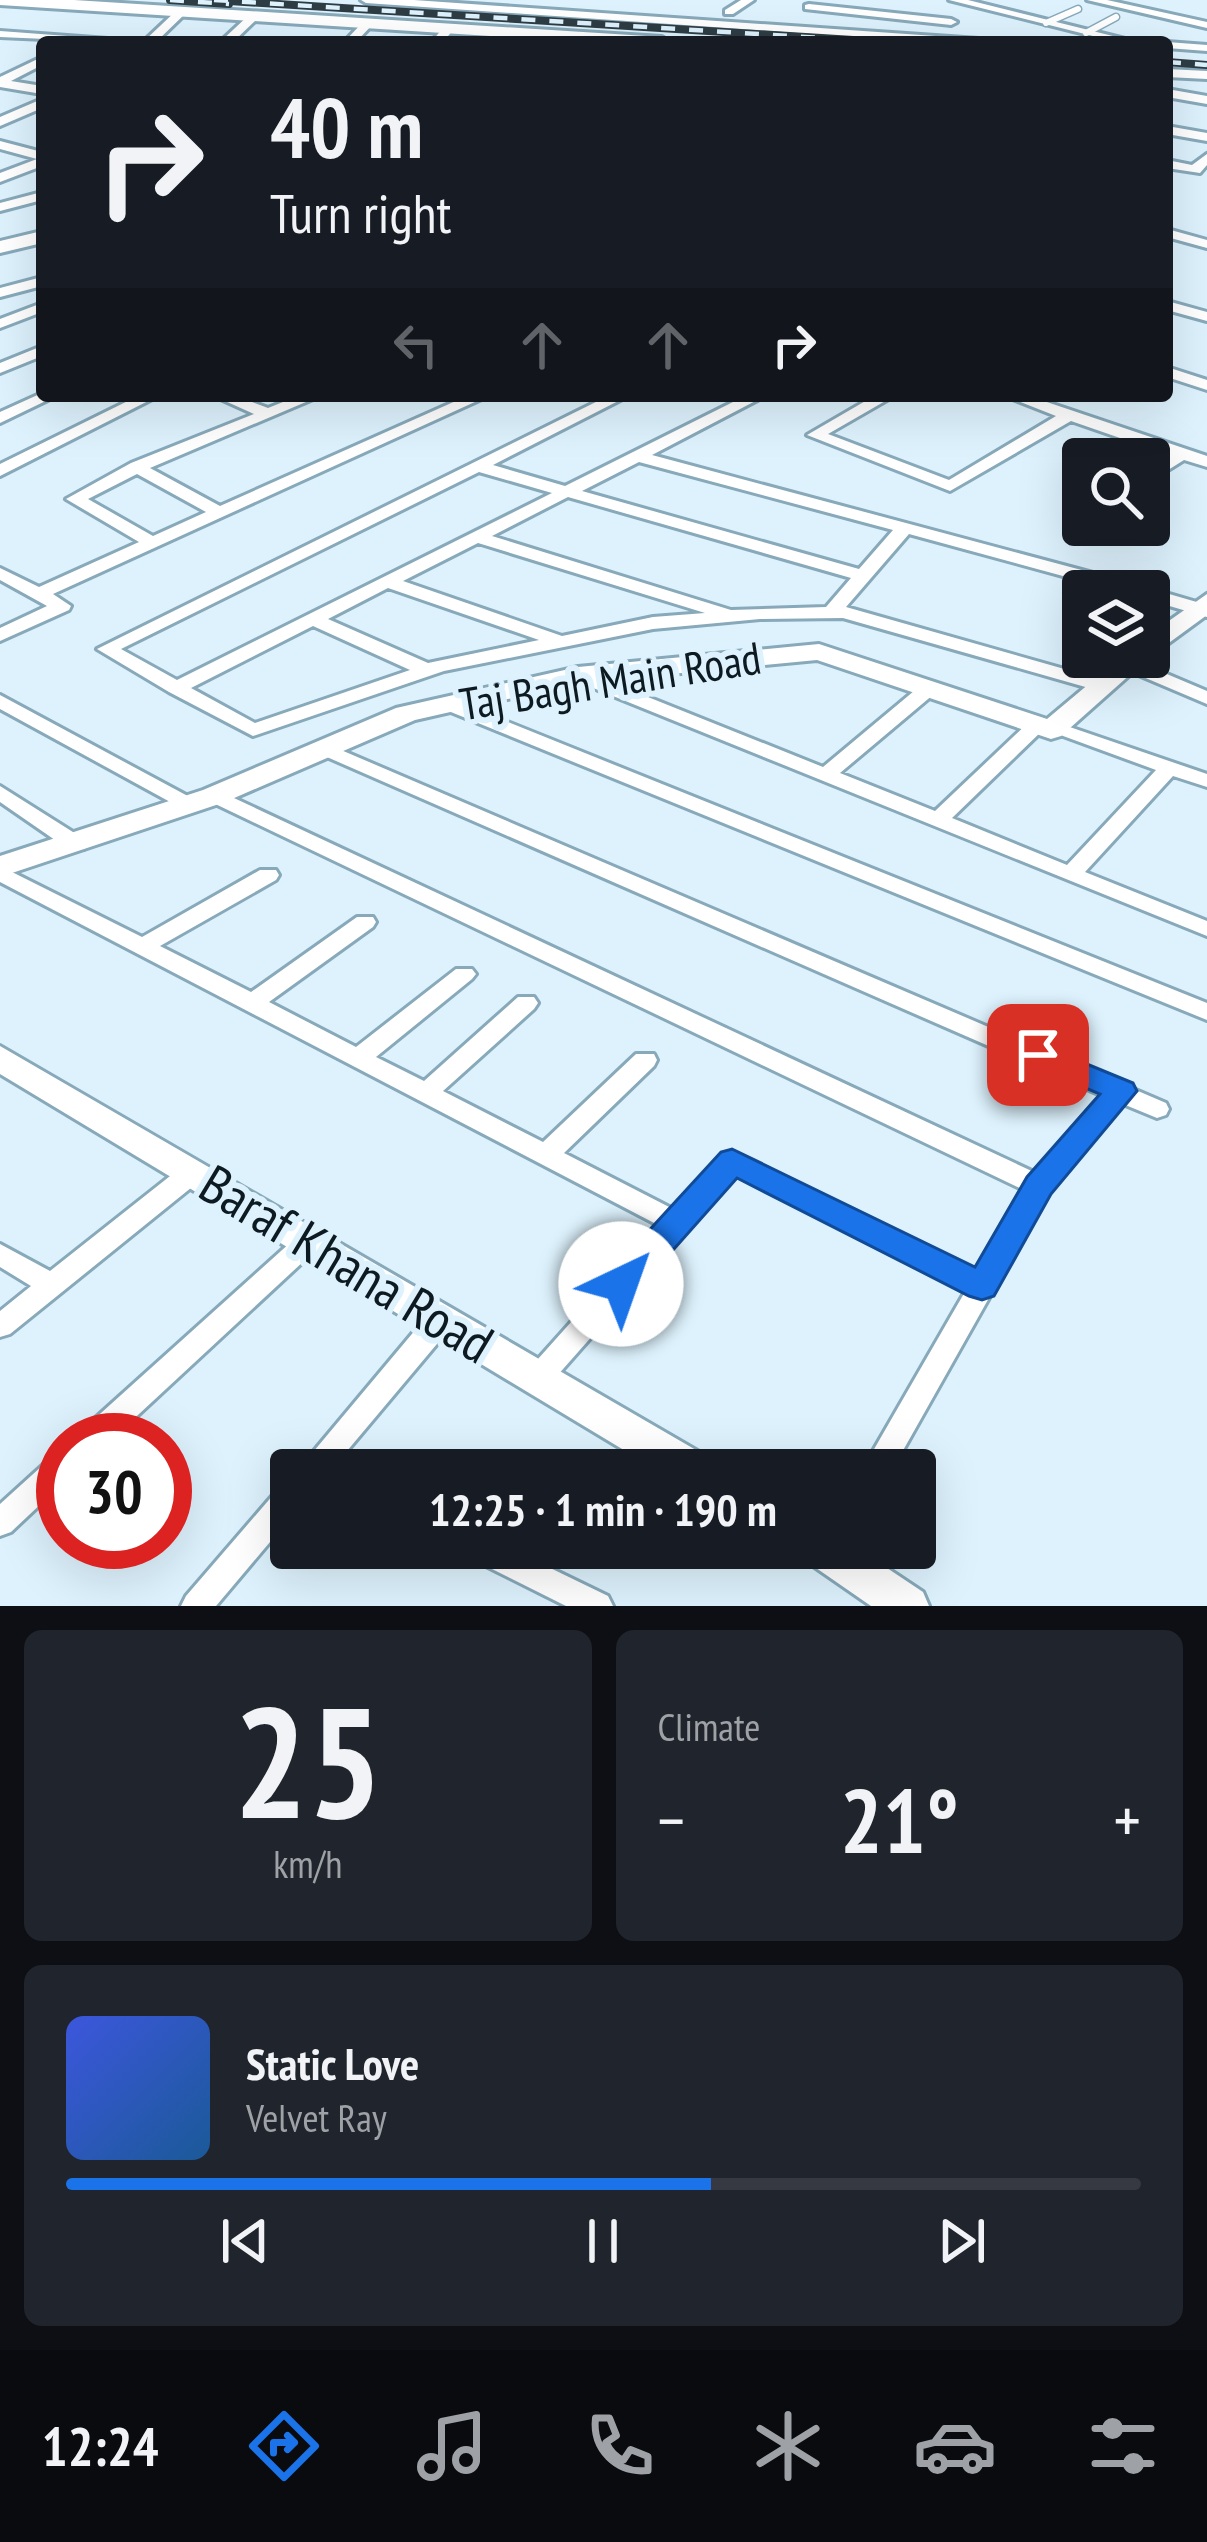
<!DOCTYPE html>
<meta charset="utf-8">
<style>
:root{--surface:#171b24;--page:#20242c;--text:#f1f3f6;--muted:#9ea1a6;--line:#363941;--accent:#1a73e8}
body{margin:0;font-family:"PT Sans Narrow",sans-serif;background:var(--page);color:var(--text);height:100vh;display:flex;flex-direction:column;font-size:45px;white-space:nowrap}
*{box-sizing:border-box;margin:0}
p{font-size:39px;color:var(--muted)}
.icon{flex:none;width:66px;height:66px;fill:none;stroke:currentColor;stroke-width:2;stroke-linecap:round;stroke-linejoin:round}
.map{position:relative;height:1606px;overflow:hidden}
.details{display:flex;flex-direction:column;gap:24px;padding:24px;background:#0d0f14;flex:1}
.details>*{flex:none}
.hud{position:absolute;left:36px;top:36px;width:1137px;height:366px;border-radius:12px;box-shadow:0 12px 48px #0002;background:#171b24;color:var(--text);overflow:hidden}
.fabs{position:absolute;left:1062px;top:438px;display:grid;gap:24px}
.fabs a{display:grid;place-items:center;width:108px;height:108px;border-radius:12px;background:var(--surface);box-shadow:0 12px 48px #0002;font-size:60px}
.speed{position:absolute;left:36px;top:1413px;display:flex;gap:24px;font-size:60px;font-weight:700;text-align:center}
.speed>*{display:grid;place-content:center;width:156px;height:156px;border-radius:50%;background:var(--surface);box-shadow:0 12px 48px #0002;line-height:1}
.speed .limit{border:18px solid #d22;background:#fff;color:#111}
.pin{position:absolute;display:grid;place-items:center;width:102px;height:102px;color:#fff;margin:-51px;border-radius:24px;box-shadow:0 6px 18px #0006}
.me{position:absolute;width:132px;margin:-66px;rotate:42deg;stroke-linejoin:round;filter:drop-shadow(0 0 9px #0008)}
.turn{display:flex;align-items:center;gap:42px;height:252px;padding:0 36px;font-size:54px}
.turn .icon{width:156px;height:156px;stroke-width:2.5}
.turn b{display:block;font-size:84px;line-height:102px}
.lanes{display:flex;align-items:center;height:114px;padding:0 36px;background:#0003;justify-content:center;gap:60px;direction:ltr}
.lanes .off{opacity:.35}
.big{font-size:90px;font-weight:800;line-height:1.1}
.details .widget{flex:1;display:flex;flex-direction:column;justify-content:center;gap:18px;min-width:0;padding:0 42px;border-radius:18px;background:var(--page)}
.details .dial{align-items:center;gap:0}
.dial b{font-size:156px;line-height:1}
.song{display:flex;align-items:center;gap:36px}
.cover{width:144px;height:144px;border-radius:18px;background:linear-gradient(135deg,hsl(230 70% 55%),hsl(210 70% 35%))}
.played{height:12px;border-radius:6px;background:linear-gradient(90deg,var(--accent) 60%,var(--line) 60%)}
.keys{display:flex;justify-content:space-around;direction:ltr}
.heat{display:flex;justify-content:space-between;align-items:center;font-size:66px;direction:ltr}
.details .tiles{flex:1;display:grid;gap:24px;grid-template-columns:1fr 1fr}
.widget:last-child{grid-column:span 2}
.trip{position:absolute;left:270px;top:1449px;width:666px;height:120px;border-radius:12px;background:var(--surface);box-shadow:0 12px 48px #0002;font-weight:800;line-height:120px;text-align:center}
.tabs{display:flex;height:192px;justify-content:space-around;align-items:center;background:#090b0e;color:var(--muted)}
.tabs .icon{width:84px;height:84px}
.tabs .on{color:var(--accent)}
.tabs b{font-size:54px;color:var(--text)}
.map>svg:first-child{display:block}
</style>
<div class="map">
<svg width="1207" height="1606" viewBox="0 0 1207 1606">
<rect width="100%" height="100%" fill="#ddf2fd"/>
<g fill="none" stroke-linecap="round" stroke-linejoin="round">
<defs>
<path id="lane" d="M1046,23L1078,9
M1086,33L1116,17"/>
<path id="street" d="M361,0H414L979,39L985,42H929L366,3Z
M741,0H754L733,14H725V10Z
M949,0H968L1137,42H1117Z
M1087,0H1107L1207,22V28Z
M809,4L951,19L957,22L951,25L805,9V5Z
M177,10L187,12L156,42H143Z
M249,15L259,17L233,42H220Z
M363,22L373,24L356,42H344Z
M444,27L454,29L443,42H431Z
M0,31L108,39L114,42L0,37Z
M1165,42H1167L1207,45V51L1167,48Z
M42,57V65L11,81L42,86V94L0,87V77Z
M1167,69L1207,71V79L1167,77Z
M1167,89L1207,96V104L1167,97Z
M42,99V108L0,126V117Z
M1167,126L1207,133V141L1167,134Z
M0,141L42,152V166L0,182V173L37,159L0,149Z
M1207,154V165L1200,173L1167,168V160L1192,165Z
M42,192V200L0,211V203Z
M1167,229L1207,240V248L1167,237Z
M42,277V286L0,297V288Z
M1167,301L1207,312V321L1167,310Z
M42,303V312L0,328V319Z
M42,346V356L0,373V363Z
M1167,367L1207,380V390L1167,377Z
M42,393V396H56L0,423V412Z
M138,396H158L0,476V464Z
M214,396H236L268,408L298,396H320L150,468L220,506L467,396H488L53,594L71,606L69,610L0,641V628L47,606L0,580V568L39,587L139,542L66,499L131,463L254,414ZM137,474L206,512L153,536L88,499Z
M608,396H628L493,465L565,486L745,396H765L652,455L1145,587L1207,605V617L1149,600V591H1118L909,534L846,607L1110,682L1113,686L1110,690H1096L843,618L760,619L653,629L444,671L253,736L169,692L97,649ZM639,462L893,530L859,569L582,491ZM479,472L552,493L177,680L121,649ZM568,497L851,578L826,607L731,610L492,536ZM478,543L705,613L653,617L562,636L403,581ZM388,588L539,640L428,663L328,619ZM313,626L410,670L255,723L191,688Z
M874,396H894L828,434L949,480L1056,416L1005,396H1029L1207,456V467L1184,460L1149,482V469L1169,455L1071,421L950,491L807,435Z
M1129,658L1207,691V704L1122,668L1119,664L1122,660Z
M578,669L823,767L920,686H934L937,690L934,694L840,773L935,811L1030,721L1037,719L1047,724H1061L1207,774V787L1173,776L1085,872L1207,921V936L571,679L568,675ZM1044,729L1156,770L1067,865L952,818Z
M0,695L197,801L201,805L190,811L183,809L0,709Z
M448,698L1207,1003V1020L441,708L438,704L441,700Z
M327,744L1166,1103L1169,1109L1166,1115L1157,1118L1123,1104L1047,1195L892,1470H862L966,1290L735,1174L549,1385L539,1388L529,1385L525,1377L529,1369L658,1225L0,882V866L142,937L260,870H276L279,875L276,880L160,946L251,992L357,917H373L376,922L373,927L269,1002L356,1047L456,969H472L476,974L472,979L376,1057L424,1081L518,997H534L538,1003L534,1009L443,1091L543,1142L636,1054H654L657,1060L654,1066L564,1153L673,1209L723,1154L732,1152L977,1271L1024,1190L207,800L204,796L207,792H221L1036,1173L1103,1096L320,754L317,750L320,746Z
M0,786L84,839L87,844L84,849H68L0,802Z
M193,1163L202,1165L206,1172L202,1179L10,1334L0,1337V1311L31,1286L0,1267V1244L50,1271L184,1165Z
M310,1230L319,1233L323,1240L319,1247L111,1440H76L81,1431L301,1233Z
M442,1307L452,1310L456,1318L452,1326L331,1470H298L432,1310Z
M63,1453V1483L11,1532L0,1536V1504L53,1456Z
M291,1483V1517L216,1606H181L186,1596L280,1487Z
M464,1548H509L608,1596L613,1606H566L468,1557Z"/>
<path id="secondary" d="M0,0H74L662,37L670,42H585L0,5Z
M42,231V243L0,253V241Z
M1207,594V615L1151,656L1061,736L1051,739L817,660L578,683L415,720L225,802L0,877V856L203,790L396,708L578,667L819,644L1047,719L1121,657H1149V635Z
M0,1046L708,1457L714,1470H657L0,1074Z
M799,1548H857L923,1592L929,1606H871L806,1561Z"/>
</defs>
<!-- lane casing -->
<use href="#lane" stroke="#87a9ba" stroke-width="9"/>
<!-- street casing -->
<use href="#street" stroke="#87a9ba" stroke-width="6"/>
<!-- secondary casing -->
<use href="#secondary" stroke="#87a9ba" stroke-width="6"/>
<!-- lane -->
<use href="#lane" stroke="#fff" stroke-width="6"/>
<!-- street -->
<use href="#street" fill="#fff" fill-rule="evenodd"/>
<!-- secondary -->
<use href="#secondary" fill="#fff" fill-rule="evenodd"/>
<defs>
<path id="rail" d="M170,0L229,4
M214,0L885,42
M1167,62L1207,65"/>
</defs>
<!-- rail casing -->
<use href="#rail" stroke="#2e3c44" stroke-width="8"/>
<!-- rail -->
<use href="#rail" stroke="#ddf2fd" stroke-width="4.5" stroke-dasharray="14" stroke-linecap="butt"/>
</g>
<!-- route -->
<path fill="#1a73e8" stroke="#114b97" stroke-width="3" d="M1038,1044L1133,1083L1137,1091L1051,1194L994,1296L982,1300L969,1296L737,1178L634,1294L621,1298L609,1294L604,1284L609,1274L721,1152L732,1149L975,1267L1027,1177L1100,1094L1027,1063L1022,1055L1027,1047Z"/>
<g text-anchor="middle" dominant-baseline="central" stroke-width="12" stroke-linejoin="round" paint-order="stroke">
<!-- street labels -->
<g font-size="45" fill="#0d1a21" stroke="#ddf2fd">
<text transform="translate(610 680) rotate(-9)">Taj Bagh Main Road</text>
</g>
<!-- near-street labels -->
<g font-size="54" fill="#0d1a21" stroke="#ddf2fd">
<text transform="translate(347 1263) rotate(31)">Baraf Khana Road</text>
</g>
</g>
</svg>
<div class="fabs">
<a><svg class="icon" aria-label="search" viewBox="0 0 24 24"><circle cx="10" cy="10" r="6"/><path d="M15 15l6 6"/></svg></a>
<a><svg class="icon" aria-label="layers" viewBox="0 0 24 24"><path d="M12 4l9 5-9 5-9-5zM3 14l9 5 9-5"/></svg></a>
</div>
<div class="speed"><div class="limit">30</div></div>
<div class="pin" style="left:1038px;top:1055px;background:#d93025"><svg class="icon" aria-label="arrive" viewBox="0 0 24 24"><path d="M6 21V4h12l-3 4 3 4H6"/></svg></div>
<svg class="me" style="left:621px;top:1284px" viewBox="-20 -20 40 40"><circle r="19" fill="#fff"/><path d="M0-13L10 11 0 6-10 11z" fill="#1a73e8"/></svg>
<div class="trip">12:25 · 1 min · 190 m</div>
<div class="hud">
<div class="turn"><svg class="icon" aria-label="right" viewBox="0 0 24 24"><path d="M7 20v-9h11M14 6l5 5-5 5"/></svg><div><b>40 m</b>Turn right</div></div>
<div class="lanes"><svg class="icon off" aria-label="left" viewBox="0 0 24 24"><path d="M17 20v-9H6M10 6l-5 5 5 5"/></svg><svg class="icon off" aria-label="ahead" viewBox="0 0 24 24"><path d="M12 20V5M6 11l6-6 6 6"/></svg><svg class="icon off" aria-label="ahead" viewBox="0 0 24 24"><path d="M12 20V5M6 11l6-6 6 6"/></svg><svg class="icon" aria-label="right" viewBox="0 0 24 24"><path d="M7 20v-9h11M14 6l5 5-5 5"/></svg></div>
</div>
</div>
<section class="details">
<div class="tiles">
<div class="widget dial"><b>25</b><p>km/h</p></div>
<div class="widget"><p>Climate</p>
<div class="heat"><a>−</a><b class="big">21°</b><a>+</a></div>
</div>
<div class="widget">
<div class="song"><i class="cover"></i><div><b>Static Love</b><p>Velvet Ray</p></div></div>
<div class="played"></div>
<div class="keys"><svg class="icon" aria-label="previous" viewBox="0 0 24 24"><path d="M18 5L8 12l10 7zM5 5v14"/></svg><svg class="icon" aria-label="pause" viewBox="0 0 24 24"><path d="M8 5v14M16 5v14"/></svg><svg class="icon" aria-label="next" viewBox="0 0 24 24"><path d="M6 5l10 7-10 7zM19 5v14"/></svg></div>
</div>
</div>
</section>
<nav class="tabs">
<b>12:24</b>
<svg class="icon on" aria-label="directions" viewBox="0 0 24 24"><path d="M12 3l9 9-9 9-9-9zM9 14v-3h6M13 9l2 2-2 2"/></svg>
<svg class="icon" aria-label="music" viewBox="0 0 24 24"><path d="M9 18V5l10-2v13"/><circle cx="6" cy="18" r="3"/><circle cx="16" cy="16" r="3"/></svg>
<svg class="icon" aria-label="phone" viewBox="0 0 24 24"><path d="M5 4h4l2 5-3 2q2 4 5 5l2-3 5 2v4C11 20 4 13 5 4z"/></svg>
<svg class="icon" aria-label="climate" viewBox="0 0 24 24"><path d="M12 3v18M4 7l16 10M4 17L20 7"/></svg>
<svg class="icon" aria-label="car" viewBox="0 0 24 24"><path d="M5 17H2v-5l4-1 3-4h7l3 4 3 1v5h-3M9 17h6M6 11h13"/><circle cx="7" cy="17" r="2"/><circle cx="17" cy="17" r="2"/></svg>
<svg class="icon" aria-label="filters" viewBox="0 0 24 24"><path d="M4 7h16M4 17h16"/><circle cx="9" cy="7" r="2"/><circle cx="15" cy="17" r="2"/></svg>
</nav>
